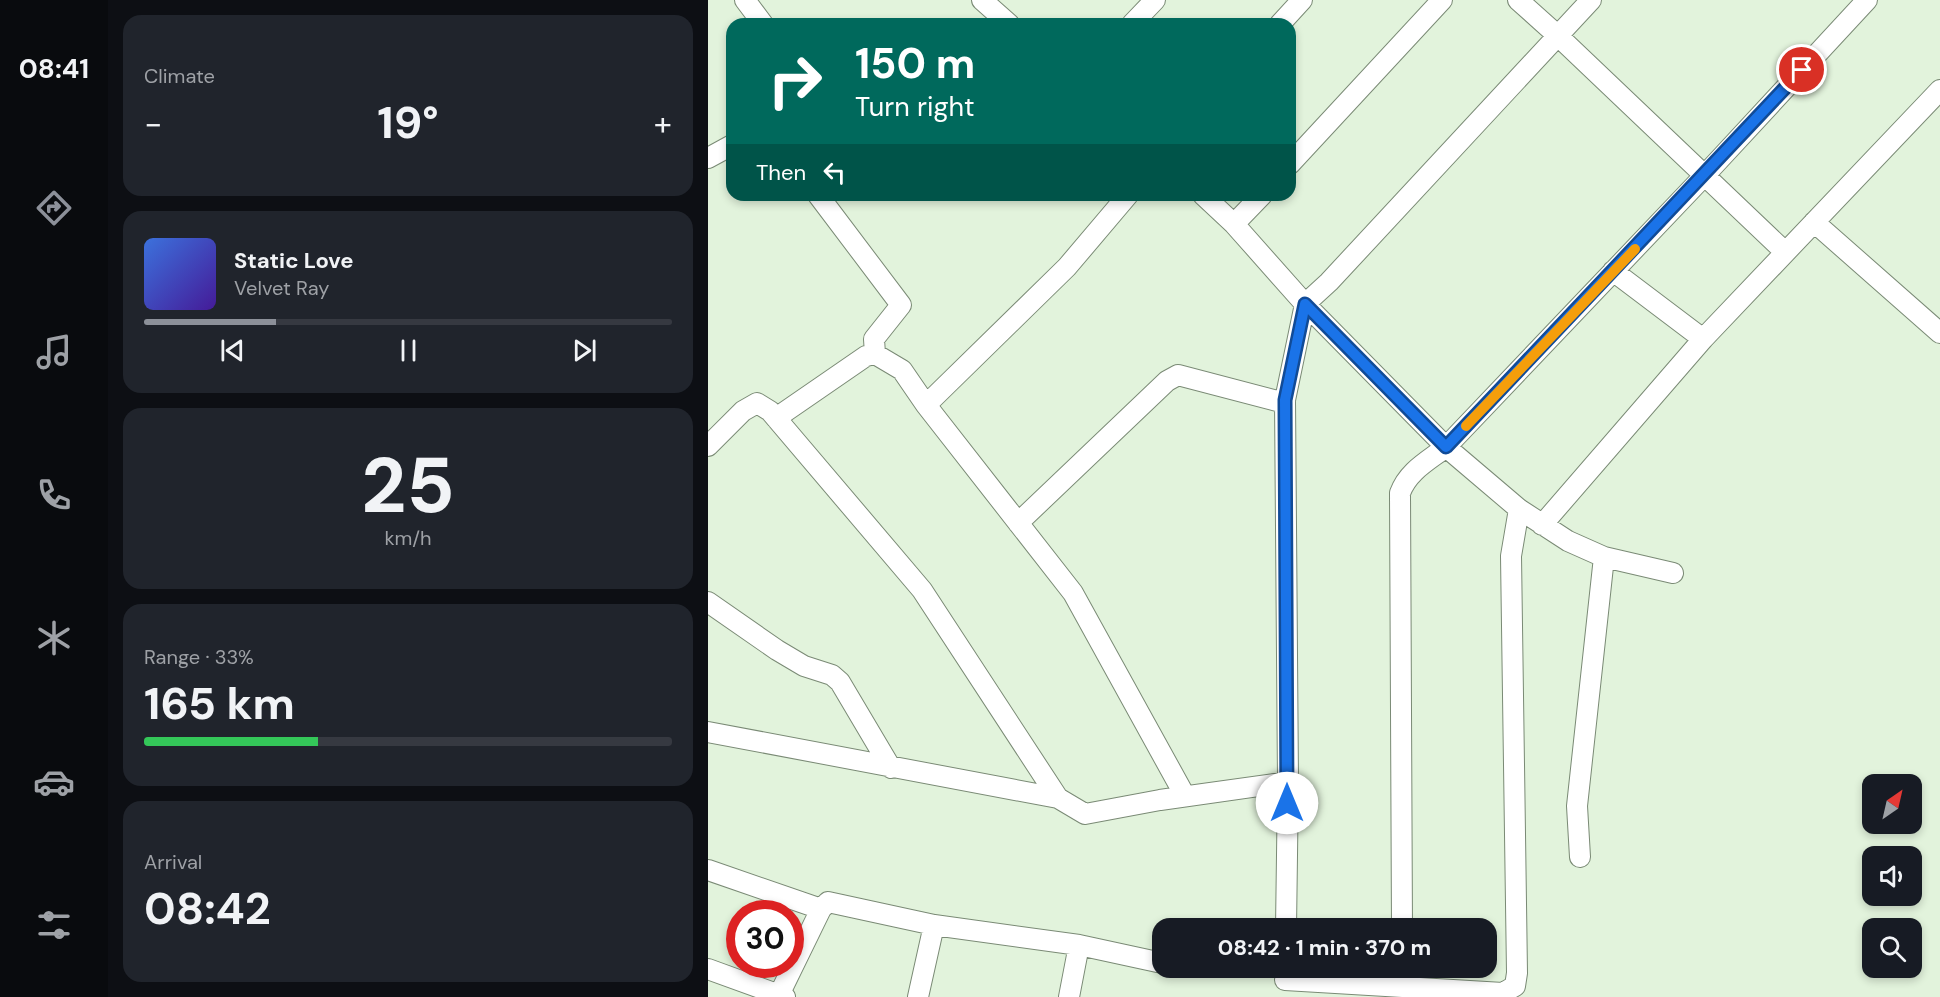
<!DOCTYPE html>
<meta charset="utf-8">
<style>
:root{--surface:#171b24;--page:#20242c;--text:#f1f3f6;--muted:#9ea1a6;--line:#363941;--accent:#8c9099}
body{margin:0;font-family:"DM Sans",sans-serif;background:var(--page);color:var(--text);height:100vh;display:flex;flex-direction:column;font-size:22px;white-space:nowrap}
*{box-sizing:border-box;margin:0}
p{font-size:20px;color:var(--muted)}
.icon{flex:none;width:33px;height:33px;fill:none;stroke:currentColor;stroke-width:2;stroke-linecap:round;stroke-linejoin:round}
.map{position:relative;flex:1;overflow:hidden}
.drawer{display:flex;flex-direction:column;gap:15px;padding:15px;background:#0d0f14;width:600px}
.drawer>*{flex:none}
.hud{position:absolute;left:18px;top:18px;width:570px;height:183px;border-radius:18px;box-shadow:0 3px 9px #0003;background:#00695c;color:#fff;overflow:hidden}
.needle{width:39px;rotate:34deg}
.tools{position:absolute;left:1154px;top:774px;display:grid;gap:12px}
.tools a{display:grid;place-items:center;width:60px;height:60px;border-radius:12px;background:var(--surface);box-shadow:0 3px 9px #0003;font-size:30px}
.speed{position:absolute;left:18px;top:900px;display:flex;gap:12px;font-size:30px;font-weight:700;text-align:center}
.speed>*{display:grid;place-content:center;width:78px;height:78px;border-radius:50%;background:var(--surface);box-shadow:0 3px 9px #0003;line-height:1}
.speed .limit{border:9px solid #d22;background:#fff;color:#111}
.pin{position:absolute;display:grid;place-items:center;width:51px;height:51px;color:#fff;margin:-26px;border:3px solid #fff;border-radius:50%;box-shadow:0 2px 6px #0007}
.me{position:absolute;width:66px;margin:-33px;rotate:0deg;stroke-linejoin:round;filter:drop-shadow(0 0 4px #0008)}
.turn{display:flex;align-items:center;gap:21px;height:126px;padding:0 30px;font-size:27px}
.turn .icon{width:78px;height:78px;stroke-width:2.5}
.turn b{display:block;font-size:42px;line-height:51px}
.then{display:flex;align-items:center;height:57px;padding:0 30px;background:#0003;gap:12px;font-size:22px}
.big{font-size:45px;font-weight:700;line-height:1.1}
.drawer .card{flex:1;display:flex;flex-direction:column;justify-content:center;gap:9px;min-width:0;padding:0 21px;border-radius:18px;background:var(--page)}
.drawer .dial{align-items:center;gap:0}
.dial b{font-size:78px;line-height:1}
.song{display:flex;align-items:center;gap:18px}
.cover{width:72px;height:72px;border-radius:9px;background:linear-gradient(135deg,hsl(220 70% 55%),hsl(260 70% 35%))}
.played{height:6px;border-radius:3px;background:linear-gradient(90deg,var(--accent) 25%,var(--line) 25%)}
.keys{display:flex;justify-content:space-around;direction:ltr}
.heat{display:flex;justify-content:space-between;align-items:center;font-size:33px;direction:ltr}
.charge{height:9px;border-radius:4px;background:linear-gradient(90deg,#34c759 33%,var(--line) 0)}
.trip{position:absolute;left:444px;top:918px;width:345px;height:60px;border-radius:18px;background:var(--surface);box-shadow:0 3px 9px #0003;font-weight:700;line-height:60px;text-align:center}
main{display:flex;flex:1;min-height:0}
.dock{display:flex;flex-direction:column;width:108px;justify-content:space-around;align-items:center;background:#090b0e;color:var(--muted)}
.dock .icon{width:42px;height:42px}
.dock .current{color:var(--accent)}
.dock b{font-size:27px;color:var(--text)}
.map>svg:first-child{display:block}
</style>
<main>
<nav class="dock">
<b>08:41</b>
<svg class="icon current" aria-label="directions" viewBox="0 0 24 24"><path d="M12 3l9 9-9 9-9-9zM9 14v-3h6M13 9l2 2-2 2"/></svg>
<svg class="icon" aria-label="music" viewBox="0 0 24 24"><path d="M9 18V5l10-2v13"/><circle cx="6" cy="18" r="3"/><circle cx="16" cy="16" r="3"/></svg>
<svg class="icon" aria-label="phone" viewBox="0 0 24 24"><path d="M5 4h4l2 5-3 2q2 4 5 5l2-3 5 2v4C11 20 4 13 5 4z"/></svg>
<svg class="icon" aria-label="climate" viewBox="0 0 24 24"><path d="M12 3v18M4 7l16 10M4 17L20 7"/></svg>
<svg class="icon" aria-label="car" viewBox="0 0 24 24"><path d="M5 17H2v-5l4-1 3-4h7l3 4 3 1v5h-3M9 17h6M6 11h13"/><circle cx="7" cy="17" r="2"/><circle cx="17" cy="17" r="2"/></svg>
<svg class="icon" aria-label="filters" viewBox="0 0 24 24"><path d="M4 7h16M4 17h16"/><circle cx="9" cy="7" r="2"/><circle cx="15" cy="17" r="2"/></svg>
</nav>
<section class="drawer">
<div class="card"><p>Climate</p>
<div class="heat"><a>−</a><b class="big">19°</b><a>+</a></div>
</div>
<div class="card">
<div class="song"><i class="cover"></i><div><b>Static Love</b><p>Velvet Ray</p></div></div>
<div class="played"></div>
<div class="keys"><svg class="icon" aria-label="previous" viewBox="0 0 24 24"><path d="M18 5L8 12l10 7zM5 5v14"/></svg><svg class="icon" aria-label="pause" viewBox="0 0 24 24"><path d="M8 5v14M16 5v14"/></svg><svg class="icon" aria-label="next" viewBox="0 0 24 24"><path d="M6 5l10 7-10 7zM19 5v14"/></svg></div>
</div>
<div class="card dial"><b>25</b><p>km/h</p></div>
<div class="card"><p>Range · 33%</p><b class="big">165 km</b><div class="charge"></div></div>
<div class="card"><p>Arrival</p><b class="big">08:42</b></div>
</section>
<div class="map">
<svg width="1232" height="997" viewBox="0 0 1232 997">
<rect width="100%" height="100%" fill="#e2f3dc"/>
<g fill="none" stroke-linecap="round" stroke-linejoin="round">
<defs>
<path id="minor" d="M37,0L55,24
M274,0L301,24
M810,0L849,35L1077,252
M424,24L447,0
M572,24L594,0
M0,158L24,145
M582,164L734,0
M110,195L193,305L166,339L167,354
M495,195L526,224L597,304L738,447L811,509L860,541L896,557L965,573
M1106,222L1232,333
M526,224L554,195
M905,271L995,339
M218,405L359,267L420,195
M68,418L158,356L167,354L194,370L218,405L365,593L477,796
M0,446L35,411L49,403L62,411L214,590L350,798
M310,523L459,381L470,375L577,403
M834,525L995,339L1232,90
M0,602L69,650L96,666L124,675L132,682L183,768
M0,732L350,798L377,814L452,800L580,782
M872,857L869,806L896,557
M0,870L113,909
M578,928L580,782L577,400L597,304L621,282L883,0
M694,928L692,493C700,471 720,461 738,447L996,176L1159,0
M694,968V987
M0,969L77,997
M577,980L795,993L807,986L809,973L803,556L811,509
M71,995L113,909L120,902L226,925L371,945L454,963
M210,997L226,925
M361,997L371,945"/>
</defs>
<!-- minor casing -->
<use href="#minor" stroke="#7a8a75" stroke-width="22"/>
<!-- minor -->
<use href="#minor" stroke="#fff" stroke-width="20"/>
</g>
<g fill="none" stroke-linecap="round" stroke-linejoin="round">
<defs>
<path id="route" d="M579,803L577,400L597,304L738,447L1094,70"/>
</defs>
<!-- route casing -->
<use href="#route" stroke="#114b97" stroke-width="15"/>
<!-- route -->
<use href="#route" stroke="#1a73e8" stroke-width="10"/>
<!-- slow -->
<path stroke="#f59e0b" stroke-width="10" d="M758,426L927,249"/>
</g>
</svg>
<div class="tools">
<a><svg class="needle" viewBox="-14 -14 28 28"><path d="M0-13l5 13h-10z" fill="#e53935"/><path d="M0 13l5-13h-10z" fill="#9ea1a6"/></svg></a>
<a><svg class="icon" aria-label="sound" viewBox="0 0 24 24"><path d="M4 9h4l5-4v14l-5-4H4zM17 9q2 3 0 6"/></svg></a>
<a><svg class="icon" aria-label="search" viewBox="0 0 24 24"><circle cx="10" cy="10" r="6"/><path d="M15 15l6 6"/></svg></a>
</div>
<div class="speed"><div class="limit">30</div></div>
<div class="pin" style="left:1094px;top:70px;background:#d93025"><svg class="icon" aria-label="arrive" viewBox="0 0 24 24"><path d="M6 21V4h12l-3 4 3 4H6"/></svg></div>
<svg class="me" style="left:579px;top:803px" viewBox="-20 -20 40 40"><circle r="19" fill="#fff"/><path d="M0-13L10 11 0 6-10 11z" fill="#1a73e8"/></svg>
<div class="trip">08:42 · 1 min · 370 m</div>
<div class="hud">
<div class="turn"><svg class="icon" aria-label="right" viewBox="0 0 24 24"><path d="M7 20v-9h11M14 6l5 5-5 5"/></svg><div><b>150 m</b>Turn right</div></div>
<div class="then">Then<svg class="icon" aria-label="left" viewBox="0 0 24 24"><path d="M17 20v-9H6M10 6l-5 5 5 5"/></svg></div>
</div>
</div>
</main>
